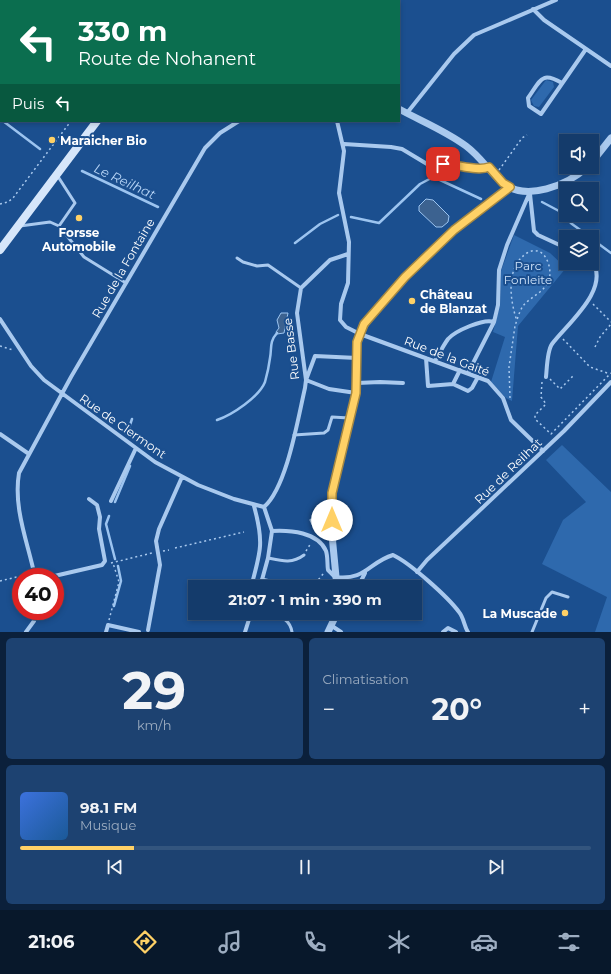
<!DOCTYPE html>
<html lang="fr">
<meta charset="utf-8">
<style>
:root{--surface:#143b6b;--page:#1d4271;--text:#f1f3f6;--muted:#9dadc1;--line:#33557e;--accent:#ffd166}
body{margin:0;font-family:Montserrat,sans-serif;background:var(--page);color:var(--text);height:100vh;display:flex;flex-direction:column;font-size:15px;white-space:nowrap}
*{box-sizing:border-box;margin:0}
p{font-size:13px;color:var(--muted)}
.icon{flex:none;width:22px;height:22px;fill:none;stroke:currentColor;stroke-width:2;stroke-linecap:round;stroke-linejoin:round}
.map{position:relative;height:632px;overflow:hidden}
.details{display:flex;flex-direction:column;gap:6px;padding:6px;background:#0b203b;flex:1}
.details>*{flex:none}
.guide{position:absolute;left:0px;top:0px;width:400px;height:122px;box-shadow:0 2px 6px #0003,0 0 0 1px var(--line);background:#0b6e4f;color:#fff;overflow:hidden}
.buttons{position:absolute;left:559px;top:134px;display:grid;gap:8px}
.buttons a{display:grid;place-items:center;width:40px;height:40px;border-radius:0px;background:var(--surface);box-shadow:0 2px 6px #0003,0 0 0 1px var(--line);font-size:20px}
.speed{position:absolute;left:12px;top:568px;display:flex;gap:8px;font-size:20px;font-weight:700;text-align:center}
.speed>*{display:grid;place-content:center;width:52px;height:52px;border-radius:50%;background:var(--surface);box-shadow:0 2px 6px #0003,0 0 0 1px var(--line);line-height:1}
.speed .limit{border:6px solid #d22;background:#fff;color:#111}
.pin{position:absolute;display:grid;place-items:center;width:34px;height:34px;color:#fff;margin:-17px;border-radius:8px;box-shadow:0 2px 6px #0006}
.me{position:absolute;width:44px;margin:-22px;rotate:0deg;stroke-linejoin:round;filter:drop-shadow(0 0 3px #0008)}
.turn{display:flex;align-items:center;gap:14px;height:84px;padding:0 12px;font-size:18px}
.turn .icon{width:52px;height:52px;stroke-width:2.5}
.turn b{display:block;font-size:28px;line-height:34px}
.then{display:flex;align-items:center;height:38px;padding:0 12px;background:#0003;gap:8px;font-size:15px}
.big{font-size:30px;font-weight:700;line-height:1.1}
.details .widget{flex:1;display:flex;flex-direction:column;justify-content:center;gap:6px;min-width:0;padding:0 14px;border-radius:6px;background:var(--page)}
.details .dial{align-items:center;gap:0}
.dial b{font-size:52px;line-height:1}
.song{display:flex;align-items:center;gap:12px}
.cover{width:48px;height:48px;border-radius:6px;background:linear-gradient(135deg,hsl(220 70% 55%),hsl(210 70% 35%))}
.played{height:4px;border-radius:2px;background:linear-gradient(90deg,var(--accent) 20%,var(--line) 20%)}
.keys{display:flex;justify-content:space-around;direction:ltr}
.heat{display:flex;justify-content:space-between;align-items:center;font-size:22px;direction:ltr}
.details .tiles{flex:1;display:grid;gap:6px;grid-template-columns:1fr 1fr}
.widget:last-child{grid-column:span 2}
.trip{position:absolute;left:188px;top:580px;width:234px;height:40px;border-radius:0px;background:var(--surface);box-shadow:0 2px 6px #0003,0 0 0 1px var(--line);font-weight:700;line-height:40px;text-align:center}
.dock{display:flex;height:64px;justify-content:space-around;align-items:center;background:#08182b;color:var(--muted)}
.dock .icon{width:28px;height:28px}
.dock .on{color:var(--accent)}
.dock b{font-size:18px;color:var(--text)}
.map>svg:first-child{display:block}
</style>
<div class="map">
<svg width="611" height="632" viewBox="0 0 611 632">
<rect width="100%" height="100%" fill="#1b4f8f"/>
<!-- green -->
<path fill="#2e69ad" d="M546,80L553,82L554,87L539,107L534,106L531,100Z
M514,235L550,253L566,268L518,326L512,401L506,398L491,382L505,337L493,332L500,305L501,271Z
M562,445L611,492V632H595L607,597L542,564L563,520L586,502L546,460Z"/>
<!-- water -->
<path fill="#3c6290" stroke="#9cc4f0" d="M426,199L433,200L449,216L448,222L442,227H436L419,211V206Z
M281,313H288L284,333L277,334L276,332L279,328L277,320Z"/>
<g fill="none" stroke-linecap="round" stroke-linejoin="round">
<!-- stream -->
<path stroke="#9cc4f0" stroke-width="2.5" d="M356,1V0
M0,119H1
M3,121L40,149
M82,171L158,207
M542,202L559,211L572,224L590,237
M351,217L379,223L420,184L437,175L440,180L481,199
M592,239L611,253
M295,243L320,224L338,215
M217,420C232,415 259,397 265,382C267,375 269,366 270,358C272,348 269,342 277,333
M127,434L132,419
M115,502L130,466
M109,516L106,524L115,559
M114,606L121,581L118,566"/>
<!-- river -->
<path stroke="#3c6290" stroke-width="14" d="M122,1L123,0
M0,78H1"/>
<!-- path -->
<path stroke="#a9c9ee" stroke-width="1.5" stroke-dasharray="2 3" stroke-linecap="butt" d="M132,0L134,1
M162,1L163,0
M499,170L522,138L527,135
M0,204L8,202L13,198L71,121
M593,304L611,322
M563,339L590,367L610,374
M0,346L13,350
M595,347L600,337L611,324
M550,379L560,389L573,376
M542,382L541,397L546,404L535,415V419L551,434L611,373
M510,398L509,367L515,326C517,320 519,312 523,306C530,297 545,292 549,280C553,267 544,243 527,253C505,267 510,301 517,321
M175,548L244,532
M163,551L169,550
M306,551L311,543
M111,563L152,553
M0,581L29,574
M312,587L324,573
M109,620L119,582L113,563"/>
<!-- service -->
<path stroke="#a9c9ee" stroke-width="3" d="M242,0V1
M253,0V1
M277,1L279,0
M57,175L75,203L59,226
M20,226L50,222L59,226L84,257L126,283
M237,258L243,262L257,266L268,265L301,288
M294,435L324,433L328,430L332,417L349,418
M311,520L313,524L321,527L332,535
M268,558C282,561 292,564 304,555
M262,579L294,587
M271,613C282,617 290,620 292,632
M532,632L546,598L552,592L568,597"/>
<!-- minor -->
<path stroke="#a9c9ee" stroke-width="4" d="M533,9L544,20L611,66
M562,83C541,71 541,80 528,98L529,106L541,114L586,49
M407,113L454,54L474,35L556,0
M337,121L344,151L339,193L349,242L348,283L341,304L340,320L346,327L360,334L488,381L503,398L511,420L543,451
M344,144L391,147L402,149L427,164H459L478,169L487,167
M530,194L534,231L538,235L566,248
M0,319L31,366L44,380L155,462L198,485L234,499L264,507L272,531C290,530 318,532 326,551C328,557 327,564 328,570L335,577C366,581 369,562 393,555C410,563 448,597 459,612C464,618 464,626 468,632
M426,358L428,386L453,384L468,391L472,388L478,377
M435,361C439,354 443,346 448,339C455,331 484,318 494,322
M468,373L494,322L498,305L499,270L507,245L530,192
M546,377C547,368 547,351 552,344C567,324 611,289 592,261
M357,383L380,382L403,383
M453,384L460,370
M356,393L329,389L306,380L315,356L357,358
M0,434L29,454
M111,501L136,448
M264,507C287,487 298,418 305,388L306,380L297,313L301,288L330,260L348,254
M417,572L427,560L564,431L611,382
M35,577C28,543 13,508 19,473L71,377L205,148L220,133L239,121
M50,577L102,565L105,561L99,529L100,517L97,505L89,499
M251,587C261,551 264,542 254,506
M260,587L268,558L272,531
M358,587L365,573
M246,613L249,619
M332,626L341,632
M148,630L160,565L156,541L159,529L182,477
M26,632L34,621L38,611
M106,632L108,625L139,632
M245,632L251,613
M443,632L448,628L456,632"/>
<!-- tertiary -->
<path stroke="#a9c9ee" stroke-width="7" d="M339,0V1
M399,109C421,121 446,131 466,146C482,158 489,172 503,183C526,202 568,185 587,167
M592,162L611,138
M337,587L332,535V493L356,393L357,342L362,330L370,317L405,277L454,230L510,187
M328,632L337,613"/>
<!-- secondary -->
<path stroke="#d6e6fa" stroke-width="8" d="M186,1L187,0
M195,1L196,0
M0,250L97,121"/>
</g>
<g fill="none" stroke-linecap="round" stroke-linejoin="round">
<defs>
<path id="route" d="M332,520V493L356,393L357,342L364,324L405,277L454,230L510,187L503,183L489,167C477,172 457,164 443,164"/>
</defs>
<!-- route casing -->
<use href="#route" stroke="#a68842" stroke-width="10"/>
<!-- route -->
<use href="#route" stroke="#ffd166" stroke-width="7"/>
</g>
<!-- markers -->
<g fill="#ffd166" stroke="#1b4f8f" stroke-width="1.5">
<circle cx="52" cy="140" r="4"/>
<circle cx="79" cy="218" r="4"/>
<circle cx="412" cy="301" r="4"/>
<circle cx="565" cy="613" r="4"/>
</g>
<g text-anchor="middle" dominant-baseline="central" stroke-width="4" stroke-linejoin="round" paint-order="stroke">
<!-- poi labels -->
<g font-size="12" font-weight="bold" fill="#fff" stroke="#1b4f8f" text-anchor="start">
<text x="60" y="140">Maraicher Bio</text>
<text x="79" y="232" text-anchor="middle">Forsse<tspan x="79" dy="14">Automobile</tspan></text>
<text x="420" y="294">Château<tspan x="420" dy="14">de Blanzat</tspan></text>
<text x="557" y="613" text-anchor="end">La Muscade</text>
</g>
<!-- park labels -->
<g font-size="12" fill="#cfe3fa" stroke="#1b4f8f">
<text x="528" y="265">Parc<tspan x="528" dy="14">Fonleite</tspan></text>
</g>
<!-- street labels -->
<g font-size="12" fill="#fff" stroke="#1b4f8f">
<text transform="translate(123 268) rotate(-60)">Rue de la Fontaine</text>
<text transform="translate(291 349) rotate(-97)">Rue Basse</text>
<text transform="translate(447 356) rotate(21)">Rue de la Gaité</text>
<text transform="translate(123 426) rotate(35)">Rue de Clermont</text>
<text transform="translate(508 471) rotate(-44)">Rue de Reilhat</text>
</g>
<!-- water labels -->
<g font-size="13" font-style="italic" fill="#b5d3f5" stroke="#1b4f8f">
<text transform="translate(125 181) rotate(25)">Le Reilhat</text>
</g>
</g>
</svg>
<div class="buttons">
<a><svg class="icon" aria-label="sound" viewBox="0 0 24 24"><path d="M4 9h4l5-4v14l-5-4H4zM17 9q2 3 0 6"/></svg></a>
<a><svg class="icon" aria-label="search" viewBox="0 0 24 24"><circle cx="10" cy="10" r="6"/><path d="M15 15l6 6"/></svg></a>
<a><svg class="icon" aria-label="layers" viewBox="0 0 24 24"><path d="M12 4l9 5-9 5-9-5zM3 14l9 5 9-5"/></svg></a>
</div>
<div class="speed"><div class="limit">40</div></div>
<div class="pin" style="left:443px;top:164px;background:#d93025"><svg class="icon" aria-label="arrive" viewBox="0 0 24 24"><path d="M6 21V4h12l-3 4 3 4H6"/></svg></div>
<svg class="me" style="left:332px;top:520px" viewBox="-20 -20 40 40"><circle r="19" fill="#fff"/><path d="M0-13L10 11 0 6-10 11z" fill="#ffd166"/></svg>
<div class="trip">21:07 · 1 min · 390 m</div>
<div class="guide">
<div class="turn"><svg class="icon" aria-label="left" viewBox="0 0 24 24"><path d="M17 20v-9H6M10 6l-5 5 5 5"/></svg><div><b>330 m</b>Route de Nohanent</div></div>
<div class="then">Puis<svg class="icon" aria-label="left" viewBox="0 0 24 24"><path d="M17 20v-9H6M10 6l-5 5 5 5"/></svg></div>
</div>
</div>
<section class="details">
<div class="tiles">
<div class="widget dial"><b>29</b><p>km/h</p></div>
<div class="widget"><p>Climatisation</p>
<div class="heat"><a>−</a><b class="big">20°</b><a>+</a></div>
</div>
<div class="widget">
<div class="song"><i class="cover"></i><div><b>98.1 FM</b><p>Musique</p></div></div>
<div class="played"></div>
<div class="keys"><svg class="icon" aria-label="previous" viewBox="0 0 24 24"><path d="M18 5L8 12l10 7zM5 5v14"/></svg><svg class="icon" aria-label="pause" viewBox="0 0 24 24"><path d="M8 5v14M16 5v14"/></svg><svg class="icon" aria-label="next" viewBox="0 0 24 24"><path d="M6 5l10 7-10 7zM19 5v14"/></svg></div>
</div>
</div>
</section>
<nav class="dock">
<b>21:06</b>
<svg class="icon on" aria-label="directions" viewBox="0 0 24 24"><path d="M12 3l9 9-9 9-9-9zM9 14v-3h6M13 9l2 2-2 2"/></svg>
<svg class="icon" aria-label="music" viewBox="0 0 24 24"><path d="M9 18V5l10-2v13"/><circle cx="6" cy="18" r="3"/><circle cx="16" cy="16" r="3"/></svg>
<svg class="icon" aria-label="phone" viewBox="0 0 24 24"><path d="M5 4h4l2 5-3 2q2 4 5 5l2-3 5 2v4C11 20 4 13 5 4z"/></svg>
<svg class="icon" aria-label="climate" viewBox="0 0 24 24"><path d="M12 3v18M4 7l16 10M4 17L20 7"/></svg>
<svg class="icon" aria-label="car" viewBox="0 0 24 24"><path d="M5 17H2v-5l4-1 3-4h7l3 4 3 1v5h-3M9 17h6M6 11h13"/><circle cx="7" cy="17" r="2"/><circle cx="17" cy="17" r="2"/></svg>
<svg class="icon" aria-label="filters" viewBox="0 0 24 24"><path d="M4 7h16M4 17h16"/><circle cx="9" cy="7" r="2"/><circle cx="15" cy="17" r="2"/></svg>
</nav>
